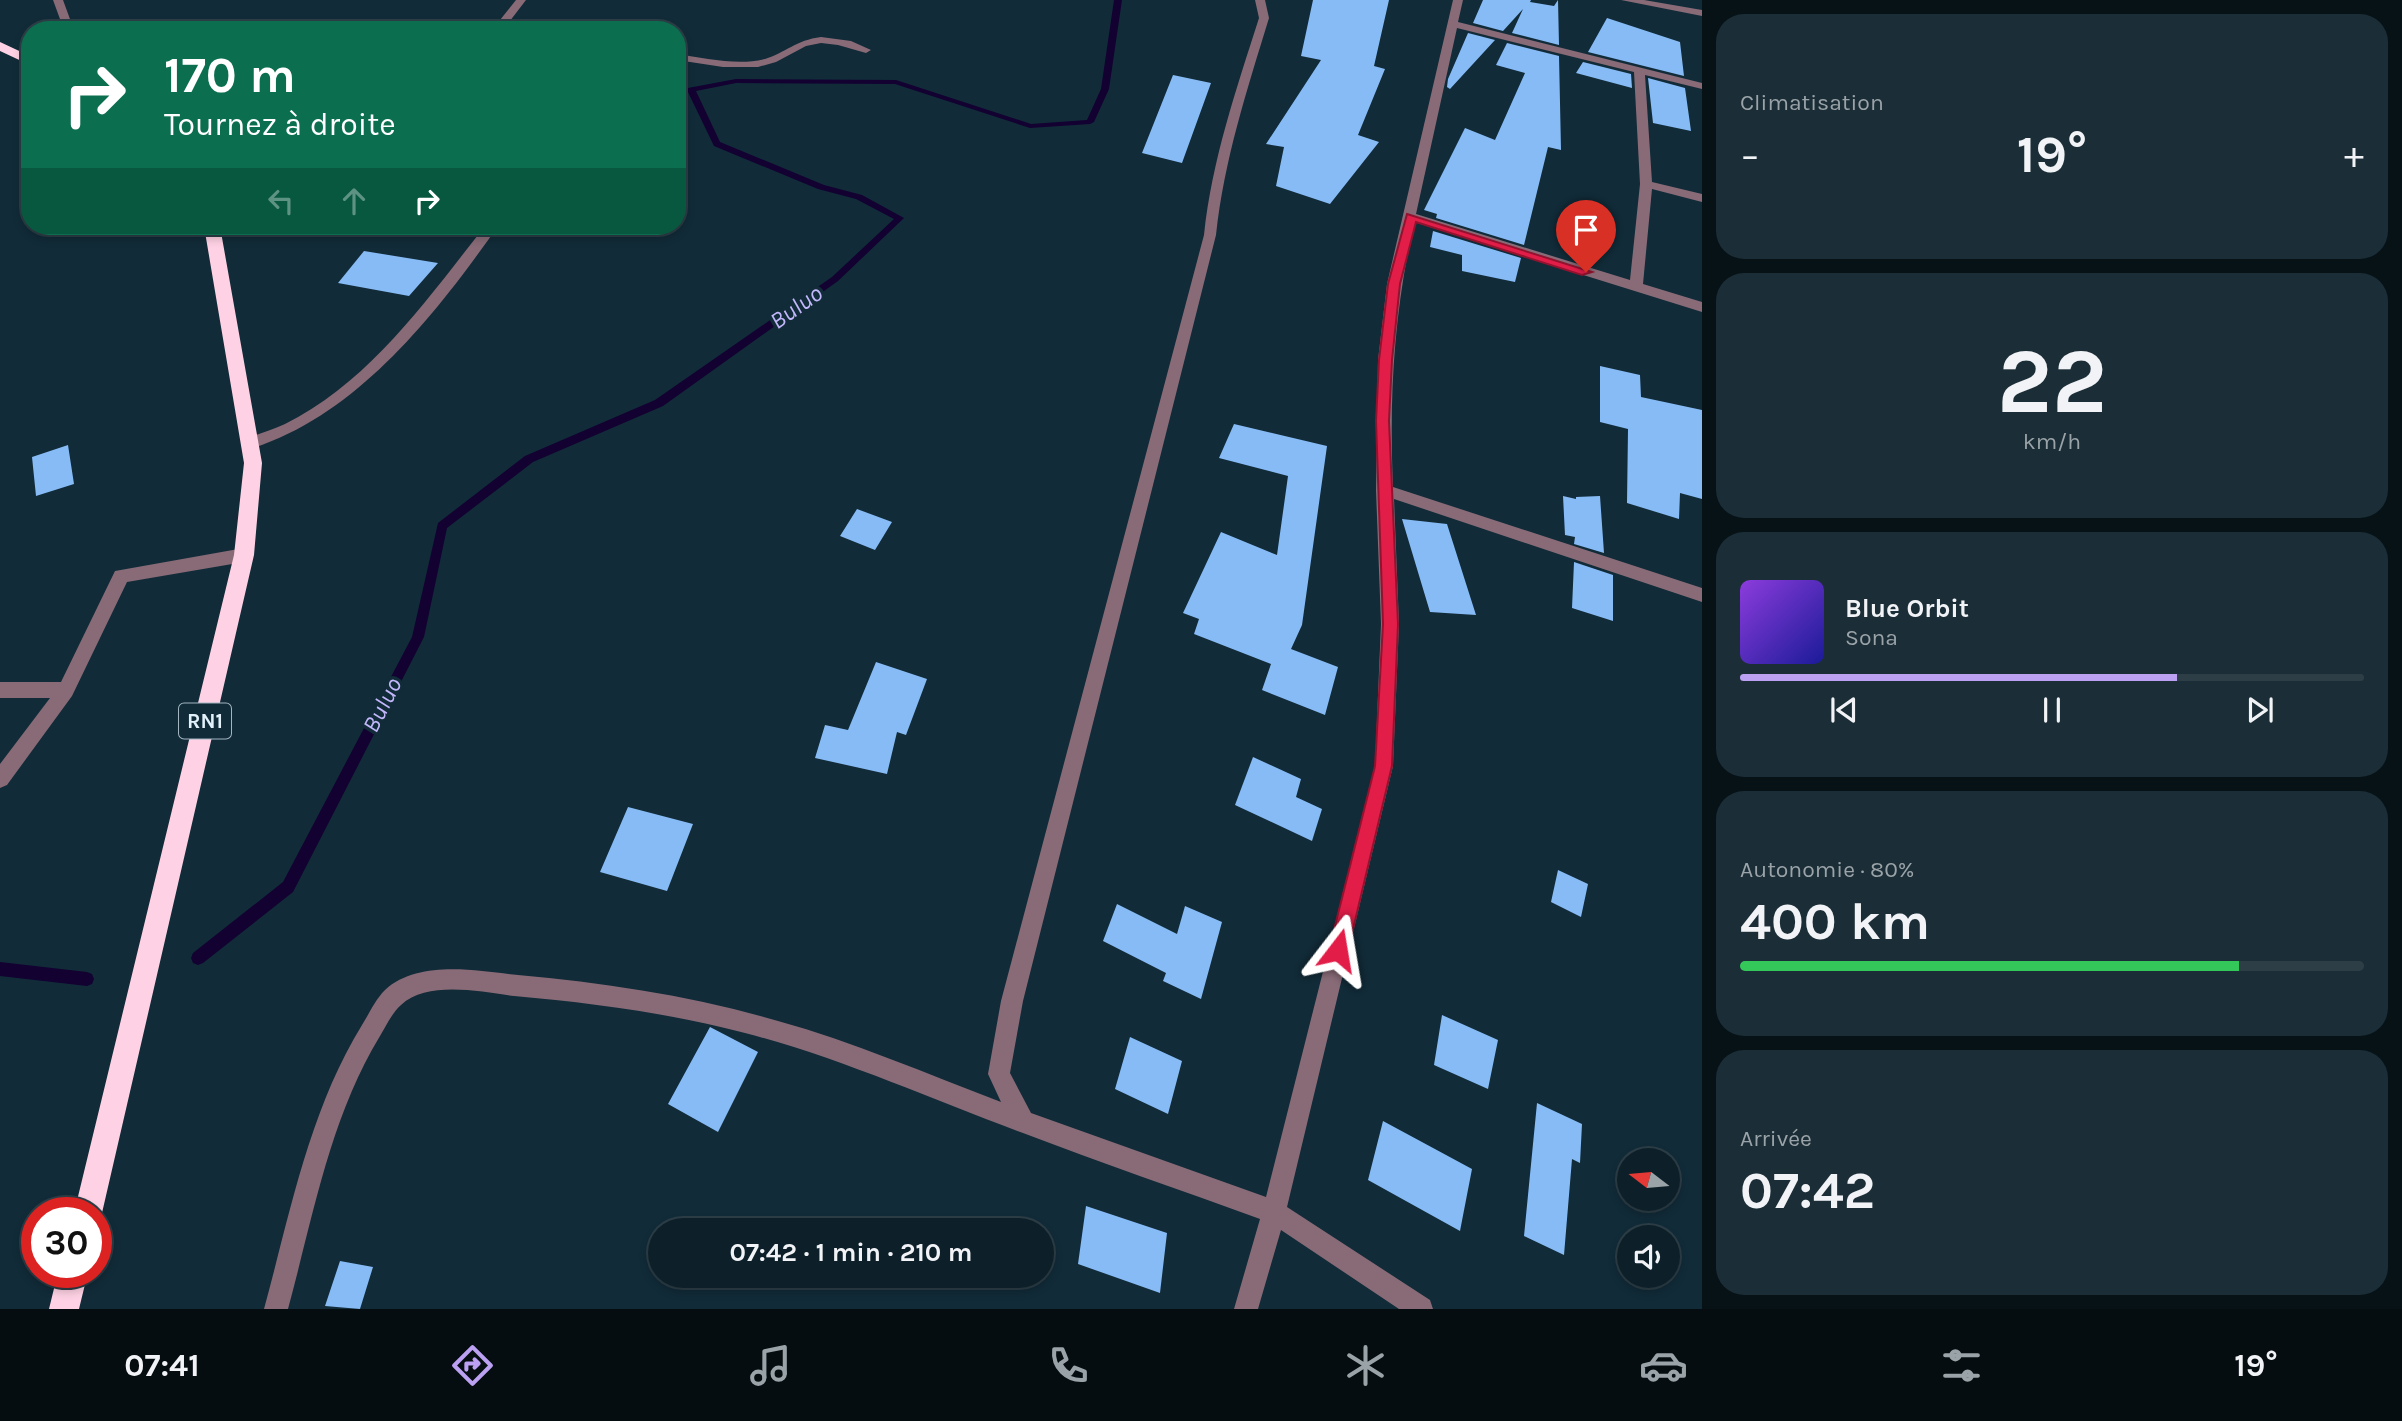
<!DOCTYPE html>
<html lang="fr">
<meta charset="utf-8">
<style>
:root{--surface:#0d202a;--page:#1b2d36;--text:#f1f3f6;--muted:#9aa3a8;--line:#2d3e47;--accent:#bca0f2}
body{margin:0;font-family:Karla,sans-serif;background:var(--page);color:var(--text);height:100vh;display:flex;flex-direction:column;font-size:26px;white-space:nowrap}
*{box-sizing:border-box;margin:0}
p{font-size:23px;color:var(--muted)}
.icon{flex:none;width:38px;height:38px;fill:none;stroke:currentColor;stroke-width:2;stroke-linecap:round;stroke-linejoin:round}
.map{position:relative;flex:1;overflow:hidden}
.details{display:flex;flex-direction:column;gap:14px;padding:14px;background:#071217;width:700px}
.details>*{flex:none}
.hud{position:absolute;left:21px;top:21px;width:665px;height:214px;border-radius:28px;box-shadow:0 4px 10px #0003,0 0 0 2px var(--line);background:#0b6e4f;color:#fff;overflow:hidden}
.needle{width:46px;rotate:286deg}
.controls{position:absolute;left:1617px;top:1148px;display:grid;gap:14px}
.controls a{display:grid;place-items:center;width:63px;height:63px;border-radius:50%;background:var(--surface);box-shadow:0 4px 10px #0003,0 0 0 2px var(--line);font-size:35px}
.speed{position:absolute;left:21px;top:1197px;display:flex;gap:14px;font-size:35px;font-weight:700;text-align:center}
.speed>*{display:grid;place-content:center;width:91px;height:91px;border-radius:50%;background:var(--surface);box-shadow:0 4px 10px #0003,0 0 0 2px var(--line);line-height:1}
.speed .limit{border:10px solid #d22;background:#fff;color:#111}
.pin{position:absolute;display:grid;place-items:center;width:60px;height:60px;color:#fff;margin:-72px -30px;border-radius:50% 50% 50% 0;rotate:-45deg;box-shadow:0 0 7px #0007}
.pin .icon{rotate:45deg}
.me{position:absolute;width:77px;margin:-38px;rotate:14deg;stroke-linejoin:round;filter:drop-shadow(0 0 5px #0008)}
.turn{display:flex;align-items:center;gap:24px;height:147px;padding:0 28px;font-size:32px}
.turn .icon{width:91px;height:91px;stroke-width:2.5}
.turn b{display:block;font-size:49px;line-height:60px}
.lanes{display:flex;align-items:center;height:66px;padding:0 28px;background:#0003;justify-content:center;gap:35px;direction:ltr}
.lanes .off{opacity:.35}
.big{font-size:52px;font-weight:700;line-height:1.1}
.details .card{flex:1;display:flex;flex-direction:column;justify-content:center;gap:10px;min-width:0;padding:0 24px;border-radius:28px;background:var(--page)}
.details .dial{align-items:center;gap:0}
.dial b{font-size:91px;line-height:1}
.song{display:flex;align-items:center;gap:21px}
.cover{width:84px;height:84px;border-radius:10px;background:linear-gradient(135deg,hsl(270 70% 55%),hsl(240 70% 35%))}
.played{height:7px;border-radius:4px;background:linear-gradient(90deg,var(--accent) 70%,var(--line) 70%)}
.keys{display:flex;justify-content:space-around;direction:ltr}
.heat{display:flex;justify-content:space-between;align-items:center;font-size:38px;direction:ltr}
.charge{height:10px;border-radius:5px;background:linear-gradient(90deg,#34c759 80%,var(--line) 0)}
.trip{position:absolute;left:648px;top:1218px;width:406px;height:70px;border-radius:35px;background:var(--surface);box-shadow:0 4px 10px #0003,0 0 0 2px var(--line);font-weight:700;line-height:70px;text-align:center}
.menu{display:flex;height:112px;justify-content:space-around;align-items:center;background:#050d11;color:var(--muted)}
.menu .icon{width:49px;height:49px}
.menu .on{color:var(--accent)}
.menu b{font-size:32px;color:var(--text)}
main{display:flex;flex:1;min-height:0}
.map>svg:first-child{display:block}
</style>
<main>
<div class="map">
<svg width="1702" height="1309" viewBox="0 0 1702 1309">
<rect width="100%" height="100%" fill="#112b38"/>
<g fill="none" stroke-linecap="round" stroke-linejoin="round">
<!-- stream -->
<path fill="#130132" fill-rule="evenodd" d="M1114,0H1122L1109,89L1094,122L1090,124L1030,128L895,84L736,83L696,91L720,142L824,185L862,195L904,218L838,281L663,406L533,462L447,528L424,637L293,892L203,963L198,965L193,963L191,958L193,953L283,882L412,637L438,523L525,456L655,400L832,277L894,219L856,199L818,189L714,146L687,90L688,88L736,79L896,80L1031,124L1087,120L1101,89Z
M0,962L87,972L92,974L94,979L92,984L87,986L0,976Z"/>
</g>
<!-- building -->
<path fill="#87bbf6" d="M1313,0H1389L1374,66L1385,69L1358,135L1379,142L1330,204L1276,186L1284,147L1266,144L1321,60L1301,56Z
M1483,0H1531L1530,2L1554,6L1558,0L1559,45L1512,33L1523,9L1503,31L1473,23Z
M1607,18L1680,42L1684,76L1588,52Z
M1468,33L1495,40L1450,89L1447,87L1448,79Z
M1507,43L1559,56L1561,150L1548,147L1524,245L1436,218L1437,214L1424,210L1465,128L1495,140L1525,73L1496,65Z
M1583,62L1631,74L1632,88L1576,73Z
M1173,75L1211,83L1182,163L1142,153Z
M1648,78L1685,88L1691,131L1653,123Z
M1433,231L1521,258L1515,282L1462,271V255L1430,247Z
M364,251L438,263L409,296L338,283Z
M1600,366L1640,375L1641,397L1702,410V499L1680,493L1679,519L1627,503L1628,429L1600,422Z
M1234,424L1327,446L1302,625L1291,649L1338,667L1325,715L1262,690L1271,664L1194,634L1199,619L1183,613L1221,532L1277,555L1288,476L1219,458Z
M68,445L74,484L36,496L32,457Z
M1563,496L1576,499V497L1600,496L1604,553L1574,544L1575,537L1565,535Z
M857,509L892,522L875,550L840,536Z
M1402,519L1447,524L1476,615L1430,612Z
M1574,562L1613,575V621L1572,608Z
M876,662L927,679L906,735L897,732L887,774L815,758L825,725L848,730Z
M1253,757L1301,779L1296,797L1322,809L1312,841L1235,805Z
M628,807L693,824L667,891L600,872Z
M1558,870L1588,884L1581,917L1551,902Z
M1117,904L1177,934L1185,906L1222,922L1201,999L1163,981L1166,973L1103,941Z
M1442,1015L1498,1040L1488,1089L1434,1065Z
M710,1027L758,1052L718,1132L668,1104Z
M1130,1037L1182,1061L1168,1114L1115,1089Z
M1537,1103L1582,1124L1580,1163L1572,1159L1564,1255L1524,1236Z
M1383,1121L1472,1169L1460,1231L1368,1180Z
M1086,1206L1167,1233L1160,1293L1078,1264Z
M340,1261L373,1267L360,1309L325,1306Z"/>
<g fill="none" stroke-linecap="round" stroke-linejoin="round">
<!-- minor -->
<path fill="#886b77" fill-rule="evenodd" d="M53,0H63L74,30H64Z
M516,0H526L503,30H492Z
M1255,0H1265L1269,18C1247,90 1224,160 1216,235L1023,1001L1010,1073L1031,1113L1266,1197L1375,766L1381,624L1376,490L1378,360L1387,284L1453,0H1463L1458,22L1702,83V89L1645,75L1652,182L1702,194V202L1652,189L1643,284L1702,302V312L1414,222C1394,314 1389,393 1393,487L1702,588V602L1394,499L1399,624L1393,766L1287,1207L1430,1300L1433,1309H1399L1281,1230L1258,1309H1234L1260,1219C1181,1190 1101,1163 1023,1133C930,1099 841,1058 745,1033C669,1013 592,1003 514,996C481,992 428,980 401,1005C392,1013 386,1026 380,1036C330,1118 313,1217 288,1309H264C290,1214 309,1111 362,1025C369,1014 375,1000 385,990C419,959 478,971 518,975C606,983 693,996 778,1021C854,1042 927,1074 1001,1102L988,1074L1001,1001L1204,235C1212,160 1236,90 1259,18ZM1457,28L1634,72L1640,184L1630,280L1416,214Z
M1621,0H1644L1702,10V16Z
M821,37L851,41L871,50L866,53L838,45L821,43L806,46L776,62L758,67H723L677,60V54C705,58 737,66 765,59C785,53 796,40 821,37Z
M485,226H498C436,314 357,416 250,449L245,447L242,443L245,439C258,434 272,430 285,424C370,382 428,298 485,226Z
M244,548L252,555L244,562L127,582L72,696L7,785L0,788V764L50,698H0V682H61L115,571Z"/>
<!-- highway -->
<path fill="#fed2e4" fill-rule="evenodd" d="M0,42L30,56V65L0,51Z
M202,226H217L221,232L262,463L254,555L102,1213L96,1224V1213H74L234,555L244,463L205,232Z
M58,1272H88L79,1309H49Z"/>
</g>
<!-- route -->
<path fill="#e11d48" stroke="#92132f" stroke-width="2" d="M1407,214L1592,272L1582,275L1416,222L1400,284L1392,360L1389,421L1398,624L1392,766L1348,950L1345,957L1338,959L1332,957L1329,950L1375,766L1383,624L1376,421L1379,360L1388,284Z"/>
<g text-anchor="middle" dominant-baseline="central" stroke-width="7" stroke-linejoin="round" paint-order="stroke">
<!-- shield labels -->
<rect fill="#112b38" stroke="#a3b6c0" stroke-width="2" x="179" y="703.5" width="52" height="35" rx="5"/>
<g font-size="21" font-weight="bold" fill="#e2f1fa">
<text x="205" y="721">RN1</text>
</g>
<!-- water labels -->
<g font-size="24" font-style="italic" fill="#c3b7fc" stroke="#112b38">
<text transform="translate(796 307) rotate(-35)">Buluo</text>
<text transform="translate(382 705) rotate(-63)">Buluo</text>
</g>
</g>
</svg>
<div class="controls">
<a><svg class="needle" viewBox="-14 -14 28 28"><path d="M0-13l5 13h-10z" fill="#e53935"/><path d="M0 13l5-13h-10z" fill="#9aa3a8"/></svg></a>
<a><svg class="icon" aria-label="sound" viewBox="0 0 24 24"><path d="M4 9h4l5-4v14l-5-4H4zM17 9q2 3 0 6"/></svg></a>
</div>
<div class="speed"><div class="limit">30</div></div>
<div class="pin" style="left:1586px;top:272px;background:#d93025"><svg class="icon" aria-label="arrive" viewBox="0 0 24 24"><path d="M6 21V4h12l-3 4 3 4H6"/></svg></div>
<svg class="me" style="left:1338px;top:950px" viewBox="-20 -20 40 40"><path d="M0-17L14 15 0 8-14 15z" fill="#e11d48" stroke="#fff" stroke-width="4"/></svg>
<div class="trip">07:42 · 1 min · 210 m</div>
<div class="hud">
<div class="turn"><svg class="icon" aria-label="right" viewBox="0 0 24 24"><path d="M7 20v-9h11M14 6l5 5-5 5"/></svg><div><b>170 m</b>Tournez à droite</div></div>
<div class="lanes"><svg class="icon off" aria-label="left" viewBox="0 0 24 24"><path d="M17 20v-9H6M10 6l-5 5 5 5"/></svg><svg class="icon off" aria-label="ahead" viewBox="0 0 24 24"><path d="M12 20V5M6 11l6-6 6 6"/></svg><svg class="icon" aria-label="right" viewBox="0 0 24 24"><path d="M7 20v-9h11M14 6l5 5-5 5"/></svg></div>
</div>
</div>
<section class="details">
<div class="card"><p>Climatisation</p>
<div class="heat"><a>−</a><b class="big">19°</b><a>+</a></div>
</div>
<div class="card dial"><b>22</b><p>km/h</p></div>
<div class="card">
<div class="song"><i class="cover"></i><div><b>Blue Orbit</b><p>Sona</p></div></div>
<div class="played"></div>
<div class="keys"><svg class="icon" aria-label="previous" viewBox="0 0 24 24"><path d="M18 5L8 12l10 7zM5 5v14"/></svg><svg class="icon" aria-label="pause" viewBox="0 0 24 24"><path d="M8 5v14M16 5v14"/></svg><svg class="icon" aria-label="next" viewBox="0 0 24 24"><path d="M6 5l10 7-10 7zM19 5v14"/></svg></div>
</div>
<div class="card"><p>Autonomie · 80%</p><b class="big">400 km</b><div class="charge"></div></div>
<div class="card"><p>Arrivée</p><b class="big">07:42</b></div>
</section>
</main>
<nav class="menu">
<b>07:41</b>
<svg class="icon on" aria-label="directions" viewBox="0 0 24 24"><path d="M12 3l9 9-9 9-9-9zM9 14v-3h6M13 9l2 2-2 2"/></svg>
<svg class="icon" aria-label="music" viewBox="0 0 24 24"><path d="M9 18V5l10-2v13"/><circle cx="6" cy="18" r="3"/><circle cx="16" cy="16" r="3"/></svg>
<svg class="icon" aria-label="phone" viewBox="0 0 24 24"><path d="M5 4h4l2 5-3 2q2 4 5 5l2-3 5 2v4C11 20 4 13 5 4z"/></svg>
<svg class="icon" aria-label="climate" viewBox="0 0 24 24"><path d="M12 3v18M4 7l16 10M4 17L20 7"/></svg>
<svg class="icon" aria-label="car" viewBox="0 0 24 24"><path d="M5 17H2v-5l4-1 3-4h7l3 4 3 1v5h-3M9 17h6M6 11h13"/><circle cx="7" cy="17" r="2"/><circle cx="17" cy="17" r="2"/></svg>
<svg class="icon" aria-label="filters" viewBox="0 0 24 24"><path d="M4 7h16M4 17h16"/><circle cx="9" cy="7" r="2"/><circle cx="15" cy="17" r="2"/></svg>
<b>19°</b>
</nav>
